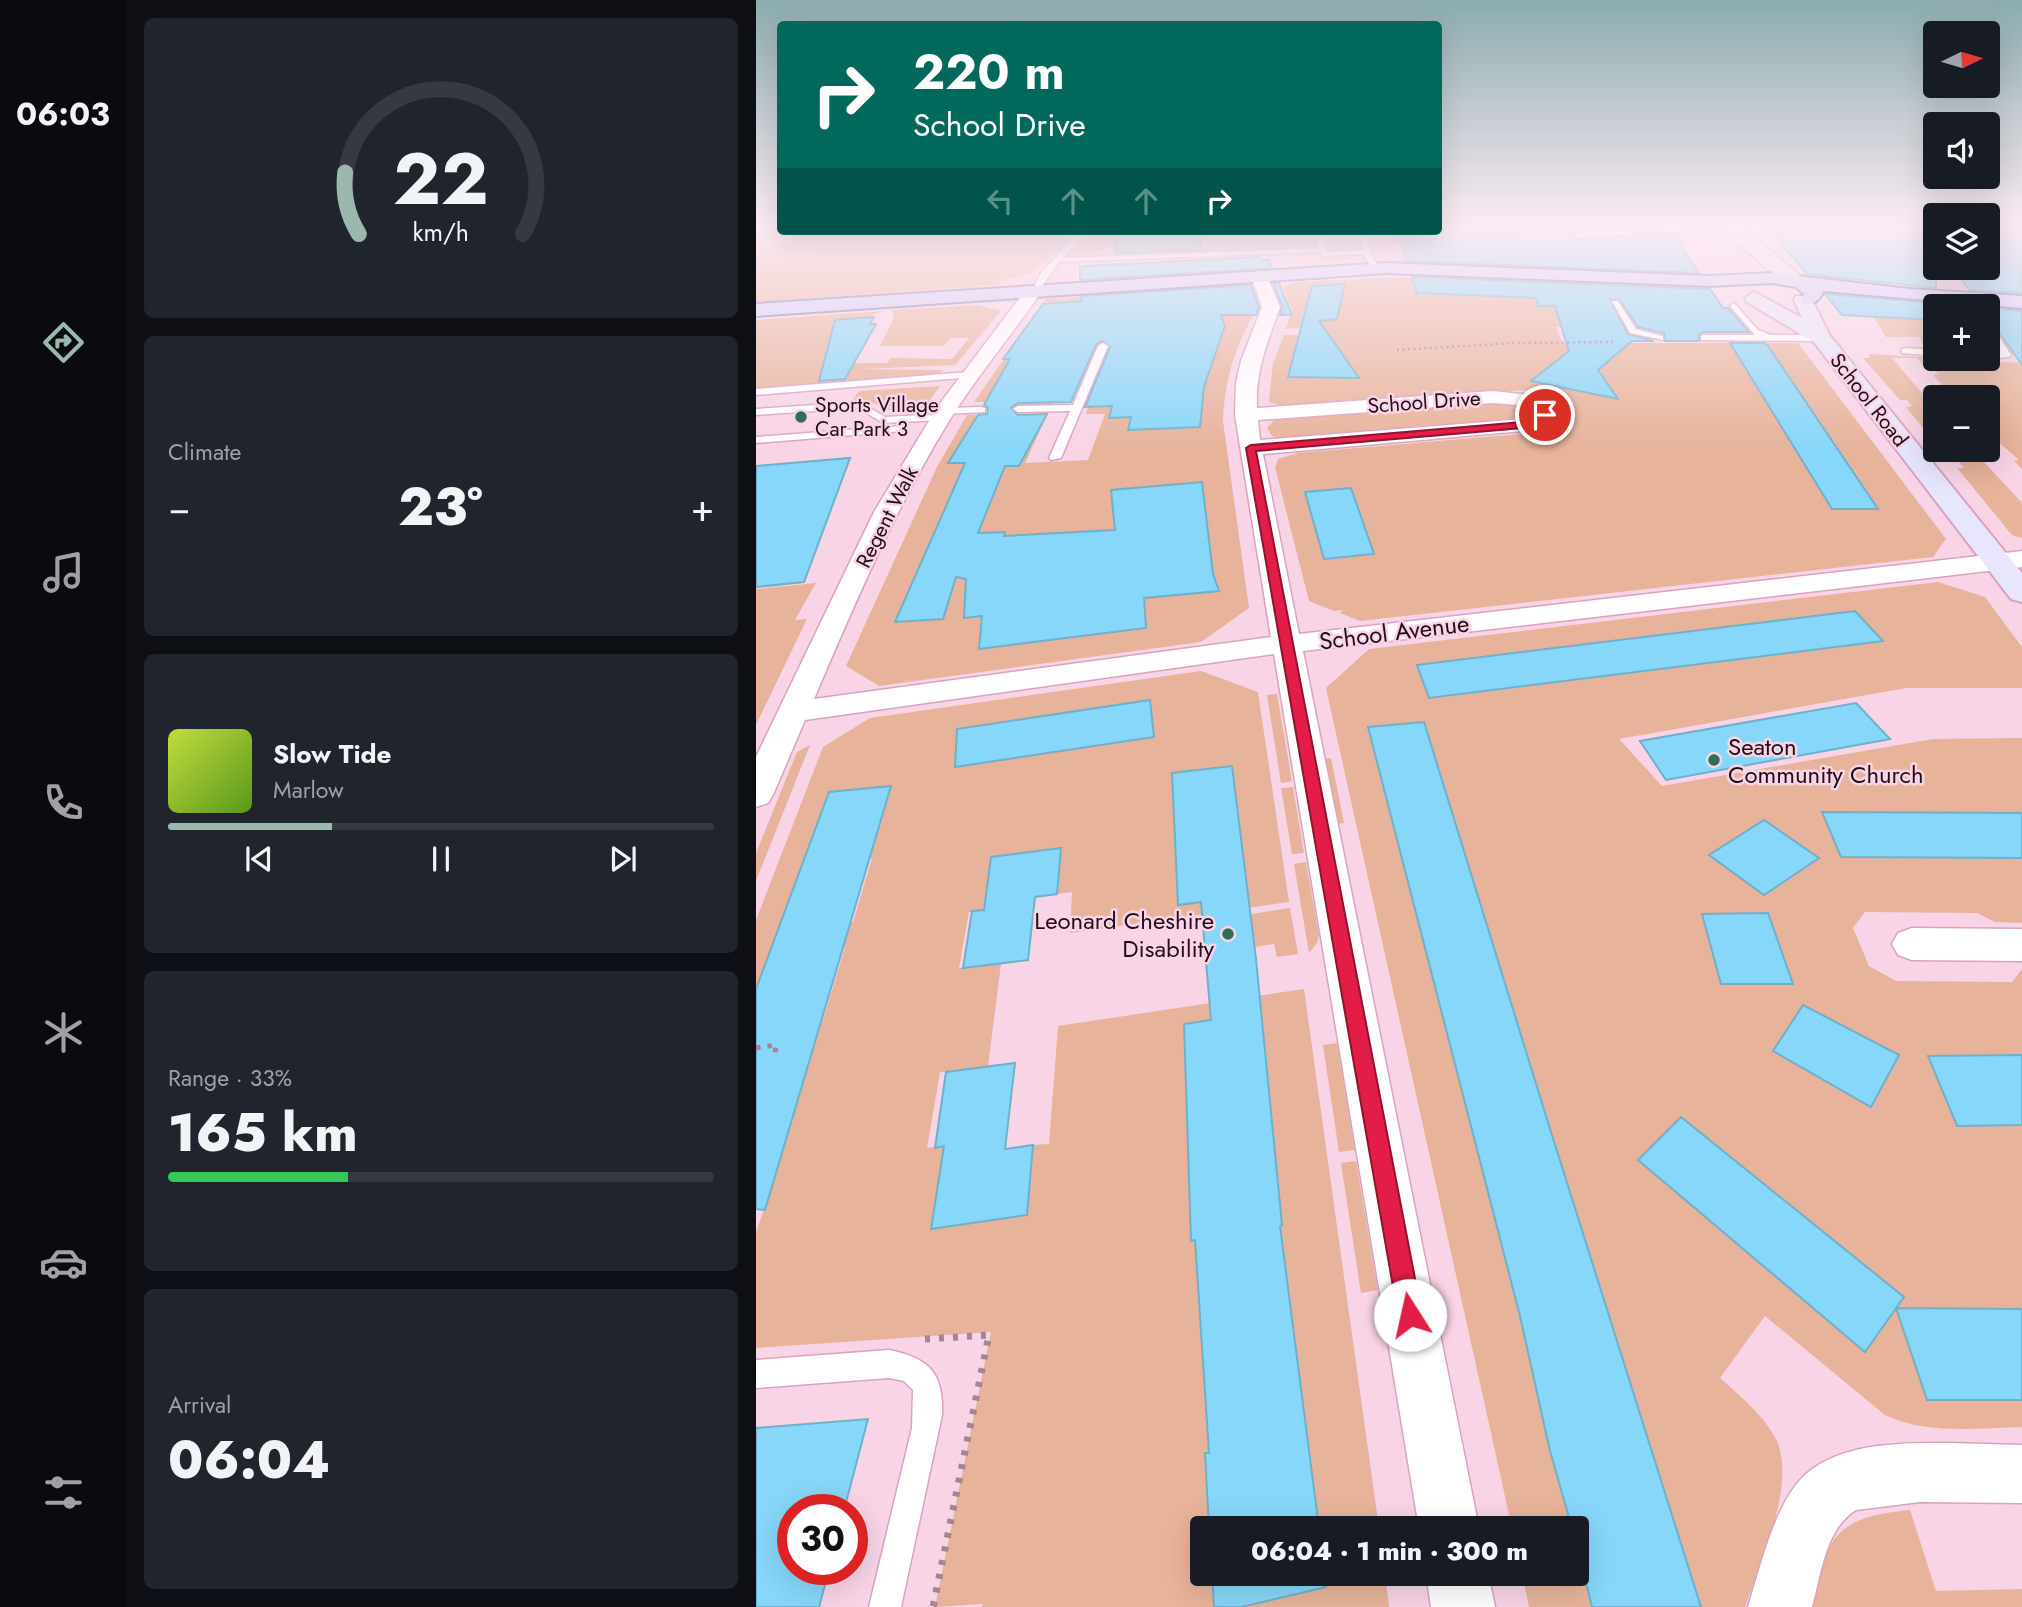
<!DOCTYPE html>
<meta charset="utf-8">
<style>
:root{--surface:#171b24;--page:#20242c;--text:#f1f3f6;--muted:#9ea1a6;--line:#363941;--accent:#9bb7ae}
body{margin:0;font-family:Jost,sans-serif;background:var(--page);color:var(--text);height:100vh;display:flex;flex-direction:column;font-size:26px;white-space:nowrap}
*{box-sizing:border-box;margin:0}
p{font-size:23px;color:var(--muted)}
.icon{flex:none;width:38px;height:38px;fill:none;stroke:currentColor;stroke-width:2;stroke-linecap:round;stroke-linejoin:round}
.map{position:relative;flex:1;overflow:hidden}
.panel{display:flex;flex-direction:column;gap:18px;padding:18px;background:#0d0f14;width:630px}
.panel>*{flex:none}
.top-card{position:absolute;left:21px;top:21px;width:665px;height:214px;border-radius:7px;box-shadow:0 7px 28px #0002;background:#00695c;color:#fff;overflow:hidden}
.needle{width:46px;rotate:85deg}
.buttons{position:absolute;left:1167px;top:21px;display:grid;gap:14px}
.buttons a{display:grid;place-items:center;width:77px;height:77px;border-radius:7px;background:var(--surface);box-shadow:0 7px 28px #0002;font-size:35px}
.speed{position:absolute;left:21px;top:1494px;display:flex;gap:14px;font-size:35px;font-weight:700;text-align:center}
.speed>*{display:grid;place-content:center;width:91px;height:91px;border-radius:50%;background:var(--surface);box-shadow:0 7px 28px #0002;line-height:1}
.speed .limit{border:10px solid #d22;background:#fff;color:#111}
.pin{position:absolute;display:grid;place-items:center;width:60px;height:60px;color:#fff;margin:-30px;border:4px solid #fff;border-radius:50%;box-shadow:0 2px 7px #0007}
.me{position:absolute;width:77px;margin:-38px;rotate:350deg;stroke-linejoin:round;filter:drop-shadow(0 0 5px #0008)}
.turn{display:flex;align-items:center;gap:24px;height:147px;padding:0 21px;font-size:32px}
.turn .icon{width:91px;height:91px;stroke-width:2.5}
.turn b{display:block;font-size:49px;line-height:60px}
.lanes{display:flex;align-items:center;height:66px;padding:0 21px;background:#0003;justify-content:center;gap:35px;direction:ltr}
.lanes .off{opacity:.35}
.big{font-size:52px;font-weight:800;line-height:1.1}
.panel .card{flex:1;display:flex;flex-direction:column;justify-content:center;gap:10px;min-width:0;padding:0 24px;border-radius:10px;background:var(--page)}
.panel .dial{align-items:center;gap:0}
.dial svg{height:182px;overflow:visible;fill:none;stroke:var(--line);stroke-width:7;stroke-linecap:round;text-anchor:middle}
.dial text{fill:var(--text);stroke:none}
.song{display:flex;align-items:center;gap:21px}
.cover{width:84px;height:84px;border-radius:10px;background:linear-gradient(135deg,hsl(70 70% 55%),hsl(90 70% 35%))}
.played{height:7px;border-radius:4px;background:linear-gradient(90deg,var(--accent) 30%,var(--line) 30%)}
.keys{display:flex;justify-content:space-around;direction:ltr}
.heat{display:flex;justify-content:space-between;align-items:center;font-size:38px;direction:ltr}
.charge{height:10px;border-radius:5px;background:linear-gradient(90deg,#34c759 33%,var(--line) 0)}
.trip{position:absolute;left:434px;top:1516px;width:399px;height:70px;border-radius:7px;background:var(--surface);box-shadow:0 7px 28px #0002;font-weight:800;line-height:70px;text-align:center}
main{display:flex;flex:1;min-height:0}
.dock{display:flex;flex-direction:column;width:126px;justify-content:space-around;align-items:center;background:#090b0e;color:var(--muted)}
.dock .icon{width:49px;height:49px}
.dock .selected{color:var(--accent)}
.dock b{font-size:32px;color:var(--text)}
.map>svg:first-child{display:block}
</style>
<main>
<nav class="dock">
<b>06:03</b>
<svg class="icon selected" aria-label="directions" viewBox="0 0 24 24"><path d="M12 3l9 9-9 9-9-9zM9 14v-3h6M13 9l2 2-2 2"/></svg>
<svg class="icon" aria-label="music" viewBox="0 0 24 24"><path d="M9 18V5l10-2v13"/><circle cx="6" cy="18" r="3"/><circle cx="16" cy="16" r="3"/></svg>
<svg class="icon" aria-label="phone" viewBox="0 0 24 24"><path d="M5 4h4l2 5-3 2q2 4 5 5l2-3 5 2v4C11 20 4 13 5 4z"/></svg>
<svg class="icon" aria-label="climate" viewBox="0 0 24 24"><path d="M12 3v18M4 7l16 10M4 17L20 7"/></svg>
<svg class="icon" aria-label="car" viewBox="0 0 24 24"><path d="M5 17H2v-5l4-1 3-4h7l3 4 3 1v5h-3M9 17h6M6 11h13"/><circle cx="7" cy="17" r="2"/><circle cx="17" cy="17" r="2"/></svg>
<svg class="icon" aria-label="filters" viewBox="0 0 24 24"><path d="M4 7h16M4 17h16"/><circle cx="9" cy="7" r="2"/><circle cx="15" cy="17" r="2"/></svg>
</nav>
<section class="panel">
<div class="card dial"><svg viewBox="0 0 100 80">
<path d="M14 69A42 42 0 1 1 86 69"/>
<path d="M14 69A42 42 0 0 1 8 42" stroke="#9bb7ae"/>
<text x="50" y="56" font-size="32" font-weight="700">22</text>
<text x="50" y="72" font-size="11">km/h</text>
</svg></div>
<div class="card"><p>Climate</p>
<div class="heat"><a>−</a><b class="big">23°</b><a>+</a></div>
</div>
<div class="card">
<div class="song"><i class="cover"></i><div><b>Slow Tide</b><p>Marlow</p></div></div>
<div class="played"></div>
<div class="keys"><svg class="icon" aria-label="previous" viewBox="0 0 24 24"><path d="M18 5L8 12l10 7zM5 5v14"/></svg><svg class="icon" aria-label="pause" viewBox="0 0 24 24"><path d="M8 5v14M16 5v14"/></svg><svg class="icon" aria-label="next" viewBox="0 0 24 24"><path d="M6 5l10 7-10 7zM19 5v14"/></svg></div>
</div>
<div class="card"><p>Range · 33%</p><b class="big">165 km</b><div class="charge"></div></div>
<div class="card"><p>Arrival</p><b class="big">06:04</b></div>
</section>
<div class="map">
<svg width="1266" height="1607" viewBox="0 0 1266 1607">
<rect width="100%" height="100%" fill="#f8d4e6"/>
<!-- built -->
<path fill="#fbc6e1" d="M0,225H24V231H682L683,225H954L970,246L925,245L898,255L913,274L680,261L545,266L544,252L473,254L324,261L306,267L303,274L320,276L319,281L0,302Z"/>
<!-- green -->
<path fill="#e7b39a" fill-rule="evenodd" d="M0,225H24V231H316L293,259L274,273L243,281L242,285L0,302Z
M407,231H412L410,243L351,242L347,251H335L333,255L319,253L328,240L355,233L354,239L404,238Z
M648,277L819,285L860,297L861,300L829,301L836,327H800L806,343H1042L1190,539L1177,557L604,621L584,613L587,610L578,611L553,601L519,467L522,459L542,453L789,432L805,427L817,416C813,396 787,392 770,390L525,406L513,402L517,363L528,335H559L560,327L530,329L536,310L527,287L539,282Z
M480,286L501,309C479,346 469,378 467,421L493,608L445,642L123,686L90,666L181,467L211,415L292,413L269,463L332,460L349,414H330L332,407H351L374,343L324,344L296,404L228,406L229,402H218L290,299Z
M1139,304L1183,306H1180L1179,344L1166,343L1163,337H1130L1110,305Z
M221,305L245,311L199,365L104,369L187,370L183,374L0,389V320L127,311L109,318L87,319L83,326L77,327L69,352L92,363H131L135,358L196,359L213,338H195L188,346H124L138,318L136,310Z
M1112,354L1266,363V469L1258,461L1263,460L1232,433L1235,429L1232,426V397H1204L1198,391H1192L1177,375L1182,374L1174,365H1167L1161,358H1136L1179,408V443L1150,407L1156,406L1151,400H1144L1107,358H1114Z
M184,386L165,413C135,420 126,399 97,400L103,391Z
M737,400L764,403L777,412L772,419L523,439L516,436L511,428L520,418Z
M1185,450H1217L1266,503V538L1256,535L1201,468H1208L1202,461H1195Z
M1182,582L1229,597L1266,647V688H1150L863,739L906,786L1177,739L1266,738V923L1239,922L1221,913L1109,912L1097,928L1113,966L1140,981L1256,982L1266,969V1427C1221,1428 1171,1435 1129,1415L1009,1316L964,1378C985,1397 1008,1415 1021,1441C1040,1485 1004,1564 989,1607H773L766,1573H821V1528H756L570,688L613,649Z
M60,583L39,620L51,619L0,725V589Z
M445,671L502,692L533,902L314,933L316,892L301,894L305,848L235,857L228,910L213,912L203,968L245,964L232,1066L184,1072L171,1148L188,1146L175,1229L271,1215L277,1145L293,1144L302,1026L548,989L623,1528H446V1573H629L633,1607H226V1604L179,1607L235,1332L0,1348V1232L20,1176L0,1031L66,1023L89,947L12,957L0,989V920L67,747L114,718ZM116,858L97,922L25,929L48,865Z
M521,694L536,781L525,783L511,695Z
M54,745L0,881V853L41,752Z
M575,758L588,823L578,824L565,759Z
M537,787L548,853L536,854L525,788Z
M550,862L563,935L561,943L553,953L538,864Z
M534,908L542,954L521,957L518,944L498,947L495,914Z
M581,1043L599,1150L583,1152L567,1045Z
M600,1161L622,1290L605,1293L585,1163Z
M1154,1510L1180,1591L1266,1589V1607H1051C1075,1538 1074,1518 1154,1510Z"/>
<!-- building -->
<path fill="#86d7f9" stroke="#70b0cb" stroke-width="2" d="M682,225L909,226L816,231L813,235L820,239L917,234L943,273L651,261L641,231H682Z
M1009,225H1180V288L1051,274Z
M1232,225H1266V293L1213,290L1198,268H1232Z
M447,231L444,250L360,253V232Z
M503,257L505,260H513L516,268L324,280V267L330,266Z
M656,277L954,289L967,308H972L993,332H948L943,334V341H909L908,333L882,327L864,300L854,299L872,334L898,341H876L842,370L862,399L775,381L813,351L799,306H782L780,298L661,293Z
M517,283H523L536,315H524L526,306Z
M589,284L581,319L563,321L603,378L532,377L556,286Z
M495,285L503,307L500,315H465L469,326L448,387L444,427L372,430L375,417L353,418L356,406L329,407L354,347L346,341L340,345L315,402L262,403L255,408L262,415L291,414L263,466H249L222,533L249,532L248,536L359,530L355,490L446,482L457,574L463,591L388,598L390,628L223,649L226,616L208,618L210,579L200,577L187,619L139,622L209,463H192L222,415L231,414L232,408L228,405L254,359H247L287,304L325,301V296Z
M1069,294L1180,303V320L1086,315Z
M1232,308L1266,311V365L1232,317Z
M118,317L114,324H120L89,379L63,381L79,320Z
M974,343H1008L1012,346L1122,509H1076Z
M94,458L48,582L0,587V466Z
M595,488L618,554L568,559L549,492Z
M1099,611L1127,641L673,698L661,665Z
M394,700L398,737L199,767L201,729Z
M1100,703L1134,739L910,780L884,741Z
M668,722L795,1132L945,1607H836L821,1546V1528H816L794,1451L764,1316L612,727Z
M476,766L500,959L526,1225L524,1226L563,1528H453L449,1453H453L439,1240L435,1241L428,1024L455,1020L445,902L422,905L416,773Z
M135,786L9,1210L0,1209V989L73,792Z
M1066,812L1266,813V858L1085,857Z
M1008,820L1063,858L1008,895L953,855Z
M305,848L301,894L279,897L272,960L207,968L216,911L228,910L235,857Z
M1012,913L1037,984H965L946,914Z
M1047,1005L1143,1055L1115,1107L1017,1051Z
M1266,1055V1125L1201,1126L1172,1056Z
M259,1063L249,1149L277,1145L271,1215L175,1229L188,1146L179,1148L190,1072Z
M925,1117L1148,1297L1109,1352L882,1160Z
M1140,1308L1266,1309V1400H1171Z
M112,1419L88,1510H37V1570H73L63,1607H0V1428Z
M456,1573H568L570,1587L485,1607H458Z"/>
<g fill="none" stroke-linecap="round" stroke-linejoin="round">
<defs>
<path id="lane" d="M911,225H919L925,231L820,236L816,234L915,229Z
M323,231H331L307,258L562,248L559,231H567L570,252L607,250L602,231H610L616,256L623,268L616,270L608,254L567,256L563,252L303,262L281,293H275L285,273Z
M856,301H862L880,329L907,336V340L874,333Z
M978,303L1002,330L1015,335H1065L1070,338L1065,341L945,340V336L948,335H999L974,306Z
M1232,324L1237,327L1255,355L1253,357L1232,359V353L1244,352L1232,334Z
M347,343L352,346L305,458L295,460L293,458L314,411L262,412L257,409L262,406L317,405L342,346Z
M1149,348L1180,350V356L1146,353V349Z
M213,372L217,373V377L0,395V389Z
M104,402L129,417L185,414L190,417L185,420L127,423L102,408L0,415V409Z
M225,407L229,408V412L189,414L184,411L189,408Z
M144,426L149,429L148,431L0,443V437Z
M133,1350C173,1358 188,1373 186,1415L145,1607H113L156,1428L157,1390L148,1381L133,1378L0,1388V1360Z"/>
<path id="street" d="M503,271L511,276L524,307C512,341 499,371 501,408L737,391L785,396L796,403L801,415L789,427L767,431L507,454L543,634L1266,551V567L547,651L723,1528H663L518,654L49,720L17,795L12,803L0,807V757L118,512L182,406L272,287H284L286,291C256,335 221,376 193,421C139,509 98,605 58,699L515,637L479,415L480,383L485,361L506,307L495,276ZM737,403L773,406L779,413L767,419L504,440L502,420Z
M1156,928L1266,929V961L1156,960L1142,955L1136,944L1142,933Z
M1193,1443L1266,1445V1503L1164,1502L1100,1510C1069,1529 1065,1575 1056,1607H992C1004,1569 1019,1502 1049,1475C1085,1442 1147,1443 1193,1443Z
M670,1573H732L739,1607H675Z"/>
<path id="secondary" d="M967,225H984L1046,277L1049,281L1046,285C1028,289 978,241 967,225Z
M998,292L1046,318L1038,300L1040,296H1054L1074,336L1266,573V602L1255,599L1058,342L991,302L989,298Z"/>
<path id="primary" d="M630,263L953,276L1016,273L1154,289L1266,296V308L1066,291L1067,293C1061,302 1057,306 1046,303L1044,299L1048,294L1040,287L1016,283L953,286L630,273L0,316V304Z"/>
</defs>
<!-- lane casing -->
<use href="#lane" stroke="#dba2bf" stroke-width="3"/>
<!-- street casing -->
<use href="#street" stroke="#dba2bf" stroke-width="3"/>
<!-- secondary casing -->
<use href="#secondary" stroke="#dba2bf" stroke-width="4"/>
<!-- primary casing -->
<use href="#primary" stroke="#8075a9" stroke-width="4"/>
<!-- path-far3 -->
<path stroke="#a38595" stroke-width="2" stroke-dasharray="2 2.5" stroke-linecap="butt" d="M350,233L370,231
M640,240L762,237"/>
<!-- path-far2 -->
<path stroke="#a38595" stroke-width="2.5" stroke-dasharray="2 3.5" stroke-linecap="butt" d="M641,350L758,343L857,342"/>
<!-- path-far1 -->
<path stroke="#a38595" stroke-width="5" stroke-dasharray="4.5 7" stroke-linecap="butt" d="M0,1048L20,1045L19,1054"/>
<!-- path -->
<path stroke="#a38595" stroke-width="7" stroke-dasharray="5 9" stroke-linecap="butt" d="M169,1339L233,1335L177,1607"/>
<!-- lane -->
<use href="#lane" fill="#fff" fill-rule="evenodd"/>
<!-- street -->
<use href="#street" fill="#fff" fill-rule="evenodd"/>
<!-- secondary -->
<use href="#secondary" fill="#e8e6fd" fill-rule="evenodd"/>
<!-- primary -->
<use href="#primary" fill="#d1cdfa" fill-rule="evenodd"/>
</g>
<!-- sky -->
<linearGradient id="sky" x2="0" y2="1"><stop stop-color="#8babae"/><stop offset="0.5" stop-color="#fcecf4"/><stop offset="1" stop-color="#fcecf4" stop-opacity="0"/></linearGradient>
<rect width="1266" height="450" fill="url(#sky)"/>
<!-- route -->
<path fill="#e11d48" stroke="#92132f" stroke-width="2" d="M786,413L794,415L785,424L767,428L500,451L666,1315L663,1323L654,1327L646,1323L642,1315L490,448L495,445L767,422L778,420Z"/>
<!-- markers -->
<g fill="#316d57" stroke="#f8d4e6" stroke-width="2.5">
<circle cx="45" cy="417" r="7"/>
<circle cx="958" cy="760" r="7"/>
<circle cx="472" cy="934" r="7"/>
</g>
<g text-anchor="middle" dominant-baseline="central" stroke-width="5" stroke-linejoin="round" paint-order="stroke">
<!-- far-street labels -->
<g font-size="21" fill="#220e19" stroke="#f8d4e6">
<text transform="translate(1113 400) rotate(52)">School Road</text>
<text transform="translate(668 402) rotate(-4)">School Drive</text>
<text transform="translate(131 517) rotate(-63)">Regent Walk</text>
</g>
<!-- far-poi labels -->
<g font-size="21" fill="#220e19" stroke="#f8d4e6" text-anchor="start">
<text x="59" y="405">Sports Village<tspan x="59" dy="24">Car Park 3</tspan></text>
</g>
<!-- street labels -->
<g font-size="24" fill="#220e19" stroke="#f8d4e6">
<text transform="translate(638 632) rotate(-7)">School Avenue</text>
</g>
<!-- poi labels -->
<g font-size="24" fill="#220e19" stroke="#f8d4e6" text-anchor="start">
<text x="972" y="746">Seaton<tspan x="972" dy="28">Community Church</tspan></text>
<text x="458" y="920" text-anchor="end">Leonard Cheshire<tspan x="458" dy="28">Disability</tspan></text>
</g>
</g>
</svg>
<div class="buttons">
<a><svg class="needle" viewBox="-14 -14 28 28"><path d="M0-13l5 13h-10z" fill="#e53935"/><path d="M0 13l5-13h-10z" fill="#9ea1a6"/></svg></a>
<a><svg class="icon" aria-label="sound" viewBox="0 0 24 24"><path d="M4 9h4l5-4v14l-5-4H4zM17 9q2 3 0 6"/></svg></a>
<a><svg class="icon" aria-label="layers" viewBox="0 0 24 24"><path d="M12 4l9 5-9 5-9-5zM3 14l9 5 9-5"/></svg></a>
<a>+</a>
<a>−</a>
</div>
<div class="speed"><div class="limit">30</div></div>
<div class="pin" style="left:789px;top:415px;background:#d93025"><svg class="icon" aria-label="arrive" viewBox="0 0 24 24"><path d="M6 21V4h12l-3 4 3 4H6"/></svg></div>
<svg class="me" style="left:654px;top:1315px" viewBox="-20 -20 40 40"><circle r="19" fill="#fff"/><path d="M0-13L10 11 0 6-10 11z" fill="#e11d48"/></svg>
<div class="trip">06:04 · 1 min · 300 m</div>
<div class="top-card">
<div class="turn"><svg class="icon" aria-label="right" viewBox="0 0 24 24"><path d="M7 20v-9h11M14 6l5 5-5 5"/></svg><div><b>220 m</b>School Drive</div></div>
<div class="lanes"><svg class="icon off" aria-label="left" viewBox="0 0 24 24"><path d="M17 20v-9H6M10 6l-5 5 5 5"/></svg><svg class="icon off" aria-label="ahead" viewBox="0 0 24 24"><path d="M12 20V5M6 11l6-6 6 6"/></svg><svg class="icon off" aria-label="ahead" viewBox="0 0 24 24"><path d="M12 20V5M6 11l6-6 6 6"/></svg><svg class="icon" aria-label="right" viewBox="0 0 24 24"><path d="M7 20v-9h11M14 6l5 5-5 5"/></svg></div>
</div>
</div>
</main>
